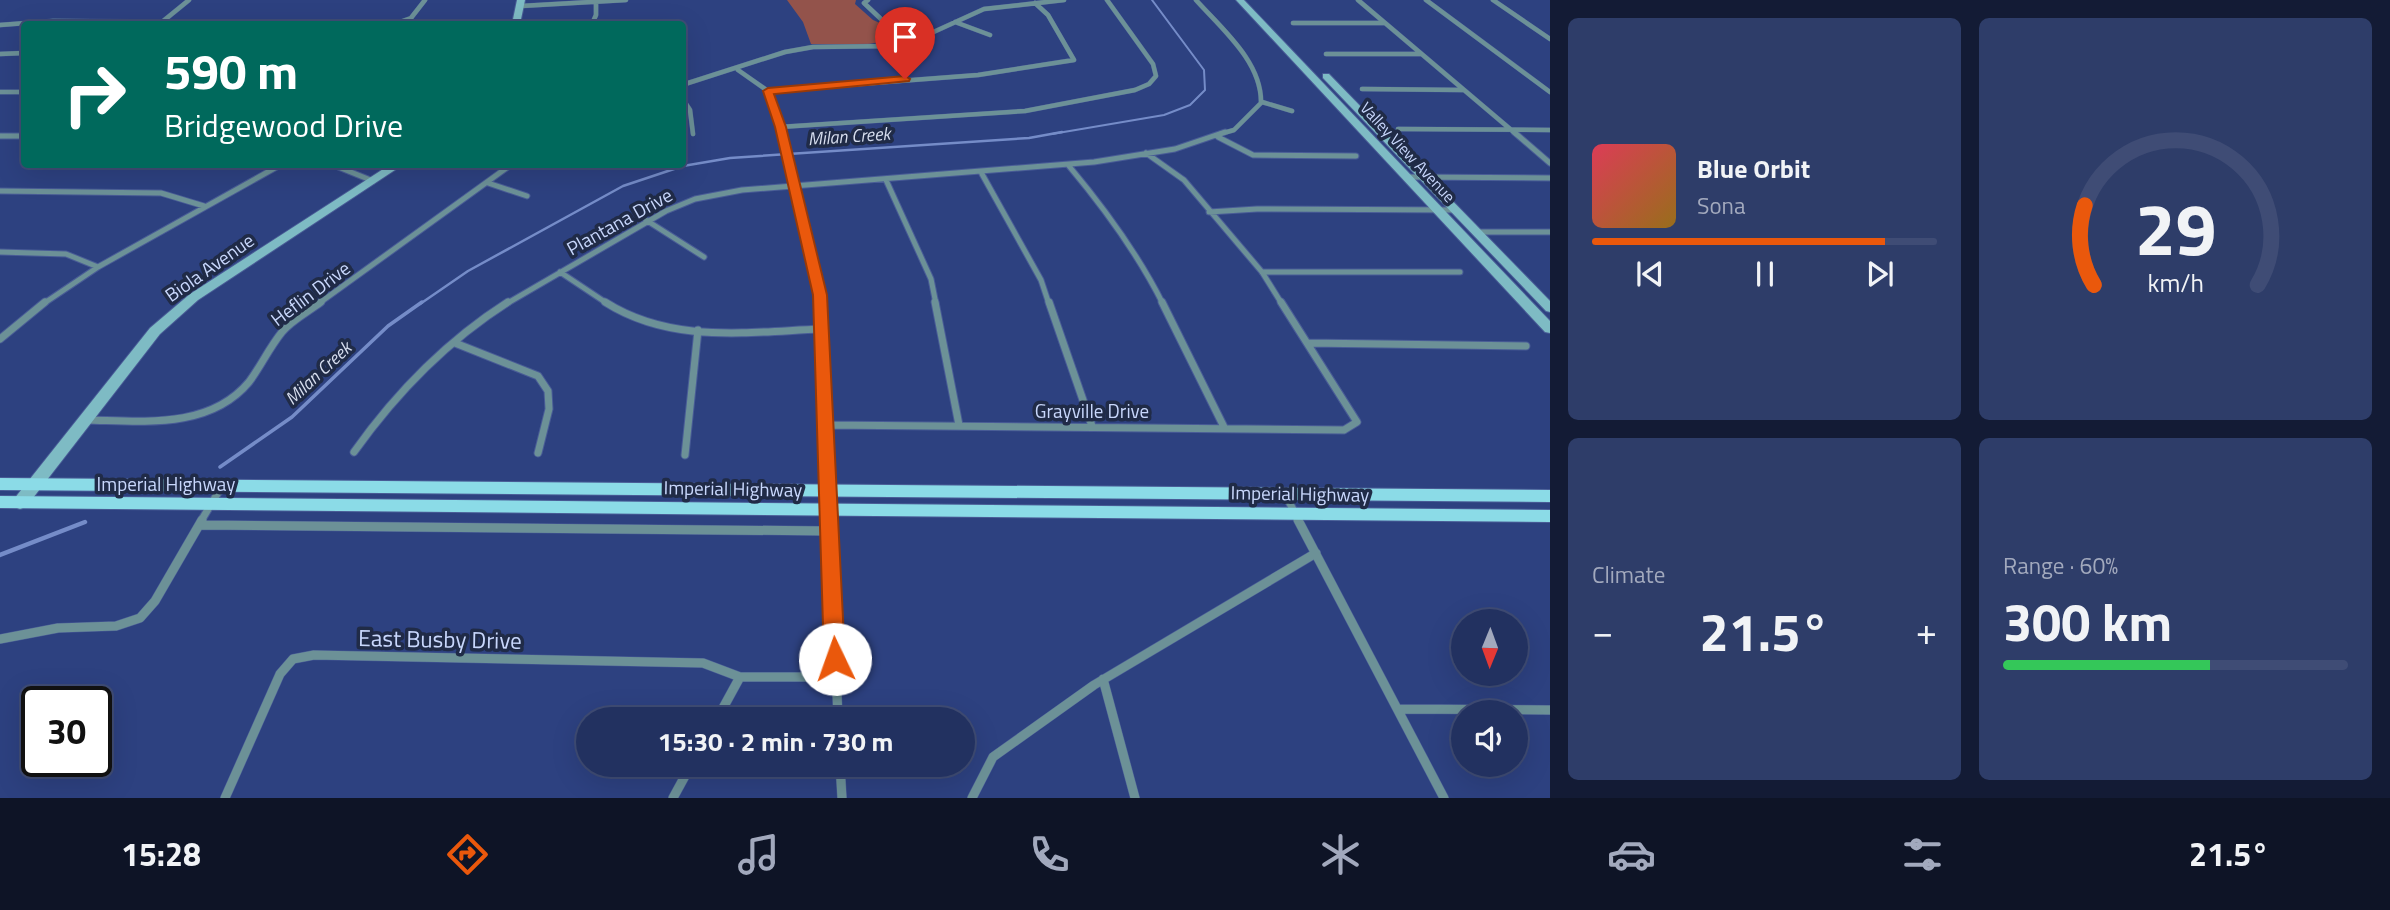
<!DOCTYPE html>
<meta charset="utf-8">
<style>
:root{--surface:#223160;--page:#2e3d69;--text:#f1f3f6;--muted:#a2a9bd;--line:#3f4c75;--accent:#ea580c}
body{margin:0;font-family:"Titillium Web",sans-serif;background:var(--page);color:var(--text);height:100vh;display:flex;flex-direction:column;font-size:26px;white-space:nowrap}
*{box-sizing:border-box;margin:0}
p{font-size:23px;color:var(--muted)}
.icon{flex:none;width:38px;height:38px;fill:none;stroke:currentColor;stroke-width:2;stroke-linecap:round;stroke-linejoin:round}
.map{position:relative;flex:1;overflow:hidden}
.panel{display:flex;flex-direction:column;gap:18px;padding:18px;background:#131b35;width:840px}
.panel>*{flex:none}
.banner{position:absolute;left:21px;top:21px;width:665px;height:147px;border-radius:7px;box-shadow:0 7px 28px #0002,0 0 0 2px var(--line);background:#00695c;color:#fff;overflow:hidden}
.needle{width:46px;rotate:181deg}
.tools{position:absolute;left:1451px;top:609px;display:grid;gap:14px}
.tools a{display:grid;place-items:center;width:77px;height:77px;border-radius:50%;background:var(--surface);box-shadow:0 7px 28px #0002,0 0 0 2px var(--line);font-size:35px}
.speed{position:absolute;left:21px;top:686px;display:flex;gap:14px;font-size:35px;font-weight:700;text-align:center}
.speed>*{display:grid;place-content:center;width:91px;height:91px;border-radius:50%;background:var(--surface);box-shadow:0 7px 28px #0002,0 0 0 2px var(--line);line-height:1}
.speed .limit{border:4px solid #111;border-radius:10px;background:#fff;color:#111}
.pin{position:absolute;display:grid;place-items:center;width:60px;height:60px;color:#fff;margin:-72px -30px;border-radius:50% 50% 50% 0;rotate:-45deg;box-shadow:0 0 7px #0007}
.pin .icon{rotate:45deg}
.me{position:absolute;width:77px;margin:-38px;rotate:357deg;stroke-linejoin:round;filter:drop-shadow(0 0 5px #0008)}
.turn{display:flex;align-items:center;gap:24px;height:147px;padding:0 28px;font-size:32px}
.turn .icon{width:91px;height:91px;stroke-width:2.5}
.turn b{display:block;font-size:49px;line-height:60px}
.big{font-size:52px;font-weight:700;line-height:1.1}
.panel .card{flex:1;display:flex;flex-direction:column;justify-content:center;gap:10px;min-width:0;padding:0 24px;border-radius:10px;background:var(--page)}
.panel .dial{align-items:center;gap:0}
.dial svg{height:182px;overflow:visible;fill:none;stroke:var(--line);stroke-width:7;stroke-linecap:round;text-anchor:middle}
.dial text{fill:var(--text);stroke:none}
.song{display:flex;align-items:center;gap:21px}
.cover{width:84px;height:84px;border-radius:10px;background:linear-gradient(135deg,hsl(350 70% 55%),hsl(40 70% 35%))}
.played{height:7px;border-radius:4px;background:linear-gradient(90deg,var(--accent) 85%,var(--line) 85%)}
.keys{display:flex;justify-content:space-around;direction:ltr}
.heat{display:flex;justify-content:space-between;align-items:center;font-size:38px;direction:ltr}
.charge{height:10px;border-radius:5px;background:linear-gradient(90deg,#34c759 60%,var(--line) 0)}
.panel .tiles{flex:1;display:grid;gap:18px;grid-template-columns:repeat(2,1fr)}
.trip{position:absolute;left:576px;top:707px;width:399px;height:70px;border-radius:35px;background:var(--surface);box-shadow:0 7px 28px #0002,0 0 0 2px var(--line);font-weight:700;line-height:70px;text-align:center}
.menu{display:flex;height:112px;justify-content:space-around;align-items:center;background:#0e1426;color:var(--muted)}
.menu .icon{width:49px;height:49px}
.menu .current{color:var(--accent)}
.menu b{font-size:32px;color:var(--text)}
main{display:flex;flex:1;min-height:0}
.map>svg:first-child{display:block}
</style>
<main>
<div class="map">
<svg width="1550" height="798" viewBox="0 0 1550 798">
<rect width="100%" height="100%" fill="#2d4180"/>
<!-- green -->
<path fill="#93534b" d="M787,0H856L855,4L873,20L910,36L864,45L811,44L803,22Z"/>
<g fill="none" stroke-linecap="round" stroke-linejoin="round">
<!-- stream-far3 -->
<path stroke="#758cc8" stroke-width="2" d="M1052,134L1164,115L1190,105L1205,90L1204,70L1152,0"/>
<!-- stream-far2 -->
<path stroke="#758cc8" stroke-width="2.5" d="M420,304L468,271L623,186L683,166L730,158L1029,138L1062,132"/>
<!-- stream-far1 -->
<path stroke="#758cc8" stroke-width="3.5" d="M220,467L292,417L388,326L422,302"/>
<!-- stream -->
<path stroke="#758cc8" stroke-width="4.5" d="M0,555L85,522"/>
<defs>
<path id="street-far3" d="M868,0L864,3L882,20L922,36
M1196,0C1222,29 1262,62 1261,103L1234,130L1220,134
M1358,0L1516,134
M1426,0L1550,92
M1493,0L1550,39
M521,6L626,0
M162,22L189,0
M955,22L990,35
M465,23L517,24
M1293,23H1385
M592,24L596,15V0
M0,25L53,21L397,23L411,18L425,0
M0,54L24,53
M1326,54H1421
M738,70L768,91L782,134
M682,85L785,52L813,47L893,46L916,40L984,9L1064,0
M1362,89L1463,90
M768,91L978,75L1074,60L1048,15L1035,3
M0,92H24
M682,98L690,110L693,134
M1262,102L1292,111
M780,127L1025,111L1135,90L1149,84L1156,76L1153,64L1107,0
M1398,129L1550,130"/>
<path id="street-far2" d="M781,132L820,304
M1514,132L1550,163
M0,136H24
M1218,137L1253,155L1356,156
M1146,153L1184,180L1262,272L1282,304
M331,164L373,181
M1069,166C1105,209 1138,254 1163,304
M982,174L1041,280L1049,304
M1407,177L1550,178
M886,180L931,279L936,304
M488,183L527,196
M0,191L161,193L204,206
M1209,212L1257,209L1455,210
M646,220L704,257
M1476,232H1550
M0,252L66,254L98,267
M560,272L608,304
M1262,272H1460
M43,304L98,267L282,164
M318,304L512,164
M506,304L666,211L695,199L742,190L1094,162L1175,149L1225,132"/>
<path id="street-far1" d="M605,302C671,344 747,332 821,329
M820,302L830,521
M935,302L959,425
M1049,302L1092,426
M1162,302L1224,427
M0,339L45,302
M455,343L538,376L548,391L549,409L538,453
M1308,343L1526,346
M86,420C141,421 209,430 249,382C261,366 269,348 282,332C292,320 308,312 321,302
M825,425L1344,430L1357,422L1281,302
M354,452C396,393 447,341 508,302
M685,455L698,330
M1285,494L1299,521
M201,521L222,486"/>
<path id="street" d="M830,520L838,719
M1298,520L1444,798
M200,525L828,531
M0,639L58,628L116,626L140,618L155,601L202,520
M1103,679L1135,798
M1399,709L1550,710
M717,719L740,677H835
M840,765L842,798
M225,798L280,674L293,659L314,655L703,663L740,677
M673,798L691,765
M972,798L993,757L1094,685L1316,553"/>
<path id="secondary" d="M517,0H525L520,24H512Z
M1236,0H1244L1550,321V333L1545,332Z
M1323,74H1329L1550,301V312L1546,311L1323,78Z
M391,164H404L198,300L160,334L26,507L20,509L14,507L12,503L14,499L150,328L190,294Z"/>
<path id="primary" d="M0,478L1550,490V502L0,490Z
M0,496L1550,510V522L0,508Z"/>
</defs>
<!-- street-far3 casing -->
<use href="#street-far3" stroke="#495c96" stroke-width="5"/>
<!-- street-far2 casing -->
<use href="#street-far2" stroke="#495c96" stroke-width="7"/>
<!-- street-far1 casing -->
<use href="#street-far1" stroke="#495c96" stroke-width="9"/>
<!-- street casing -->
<use href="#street" stroke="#495c96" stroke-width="10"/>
<!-- secondary casing -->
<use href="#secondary" stroke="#495c96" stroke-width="2"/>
<!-- primary casing -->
<use href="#primary" stroke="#495c96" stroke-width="2"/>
<!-- street-far3 -->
<use href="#street-far3" stroke="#6c9197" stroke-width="4.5"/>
<!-- street-far2 -->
<use href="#street-far2" stroke="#6c9197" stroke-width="5"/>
<!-- street-far1 -->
<use href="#street-far1" stroke="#6c9197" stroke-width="7"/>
<!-- street -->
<use href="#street" stroke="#6c9197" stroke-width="9"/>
<!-- secondary -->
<use href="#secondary" fill="#7ebbc4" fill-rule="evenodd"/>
<!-- primary -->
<use href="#primary" fill="#8bdbe7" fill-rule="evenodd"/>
</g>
<!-- route -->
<path fill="#ea580c" stroke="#983908" stroke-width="2" d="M905,76L910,79L909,81L774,94L786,127L827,295L845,659L842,665L835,668L827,665L824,659L813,295L775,127L763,91L768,88Z"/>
<g text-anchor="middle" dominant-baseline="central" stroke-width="7" stroke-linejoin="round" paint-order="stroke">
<!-- far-street labels -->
<g font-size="16" fill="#c8d7fc" stroke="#202b47">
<text transform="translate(1408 152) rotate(47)">Valley View Avenue</text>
</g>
<!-- far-water labels -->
<g font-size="18" font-style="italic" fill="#d7deef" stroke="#202b47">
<text transform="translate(849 136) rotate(-4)">Milan Creek</text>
<text transform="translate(318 373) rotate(-43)">Milan Creek</text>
</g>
<!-- street labels -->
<g font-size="19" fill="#c8d7fc" stroke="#202b47">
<text transform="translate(619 221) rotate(-29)">Plantana Drive</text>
<text transform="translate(209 267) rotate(-35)">Biola Avenue</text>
<text transform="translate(310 293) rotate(-37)">Heflin Drive</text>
<text x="1092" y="410">Grayville Drive</text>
<text x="166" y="483">Imperial Highway</text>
<text transform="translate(733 488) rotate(1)">Imperial Highway</text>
<text transform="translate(1300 493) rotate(1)">Imperial Highway</text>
</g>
<!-- near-street labels -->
<g font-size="23" fill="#c8d7fc" stroke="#202b47">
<text transform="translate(440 639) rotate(1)">East Busby Drive</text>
</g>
</g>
</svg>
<div class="tools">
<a><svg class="needle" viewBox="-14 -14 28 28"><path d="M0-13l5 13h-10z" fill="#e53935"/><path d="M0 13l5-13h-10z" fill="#a2a9bd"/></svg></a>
<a><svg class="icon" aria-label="sound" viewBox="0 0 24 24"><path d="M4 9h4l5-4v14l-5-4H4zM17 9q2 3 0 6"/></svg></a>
</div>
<div class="speed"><div class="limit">30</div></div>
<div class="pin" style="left:905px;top:79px;background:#d93025"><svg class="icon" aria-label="arrive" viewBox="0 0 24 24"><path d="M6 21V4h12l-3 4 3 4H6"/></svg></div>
<svg class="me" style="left:835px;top:659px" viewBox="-20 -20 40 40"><circle r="19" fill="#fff"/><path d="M0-13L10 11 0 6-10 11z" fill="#ea580c"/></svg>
<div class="trip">15:30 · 2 min · 730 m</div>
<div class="banner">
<div class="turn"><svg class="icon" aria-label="right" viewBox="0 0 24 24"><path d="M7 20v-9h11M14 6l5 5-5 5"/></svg><div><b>590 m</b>Bridgewood Drive</div></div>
</div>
</div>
<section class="panel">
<div class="tiles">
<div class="card">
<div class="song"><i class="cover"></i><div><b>Blue Orbit</b><p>Sona</p></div></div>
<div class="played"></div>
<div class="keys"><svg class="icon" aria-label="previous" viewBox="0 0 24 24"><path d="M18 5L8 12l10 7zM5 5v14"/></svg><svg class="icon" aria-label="pause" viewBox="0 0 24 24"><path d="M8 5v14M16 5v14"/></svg><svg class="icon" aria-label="next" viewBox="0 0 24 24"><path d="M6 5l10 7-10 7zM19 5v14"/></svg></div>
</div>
<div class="card dial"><svg viewBox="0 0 100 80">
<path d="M14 69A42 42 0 1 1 86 69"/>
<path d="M14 69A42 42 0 0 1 10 34" stroke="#ea580c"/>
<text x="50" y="56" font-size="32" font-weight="700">29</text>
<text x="50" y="72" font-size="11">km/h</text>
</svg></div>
<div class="card"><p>Climate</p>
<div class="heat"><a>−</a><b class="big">21.5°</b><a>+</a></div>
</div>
<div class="card"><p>Range · 60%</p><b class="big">300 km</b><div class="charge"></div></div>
</div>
</section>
</main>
<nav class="menu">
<b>15:28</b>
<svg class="icon current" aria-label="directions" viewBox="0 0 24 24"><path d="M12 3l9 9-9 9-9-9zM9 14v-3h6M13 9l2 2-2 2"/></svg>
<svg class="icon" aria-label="music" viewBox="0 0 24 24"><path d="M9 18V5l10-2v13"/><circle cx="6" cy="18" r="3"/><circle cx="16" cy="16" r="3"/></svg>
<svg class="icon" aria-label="phone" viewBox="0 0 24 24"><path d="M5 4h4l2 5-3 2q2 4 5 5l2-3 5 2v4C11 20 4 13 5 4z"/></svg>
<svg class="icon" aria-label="climate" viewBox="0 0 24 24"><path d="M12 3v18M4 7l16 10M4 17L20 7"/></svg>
<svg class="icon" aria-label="car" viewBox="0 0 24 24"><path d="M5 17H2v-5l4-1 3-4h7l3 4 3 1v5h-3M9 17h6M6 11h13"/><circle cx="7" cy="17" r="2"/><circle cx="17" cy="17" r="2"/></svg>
<svg class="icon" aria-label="filters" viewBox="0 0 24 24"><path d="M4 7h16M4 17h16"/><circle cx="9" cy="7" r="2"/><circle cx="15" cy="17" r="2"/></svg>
<b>21.5°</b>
</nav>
